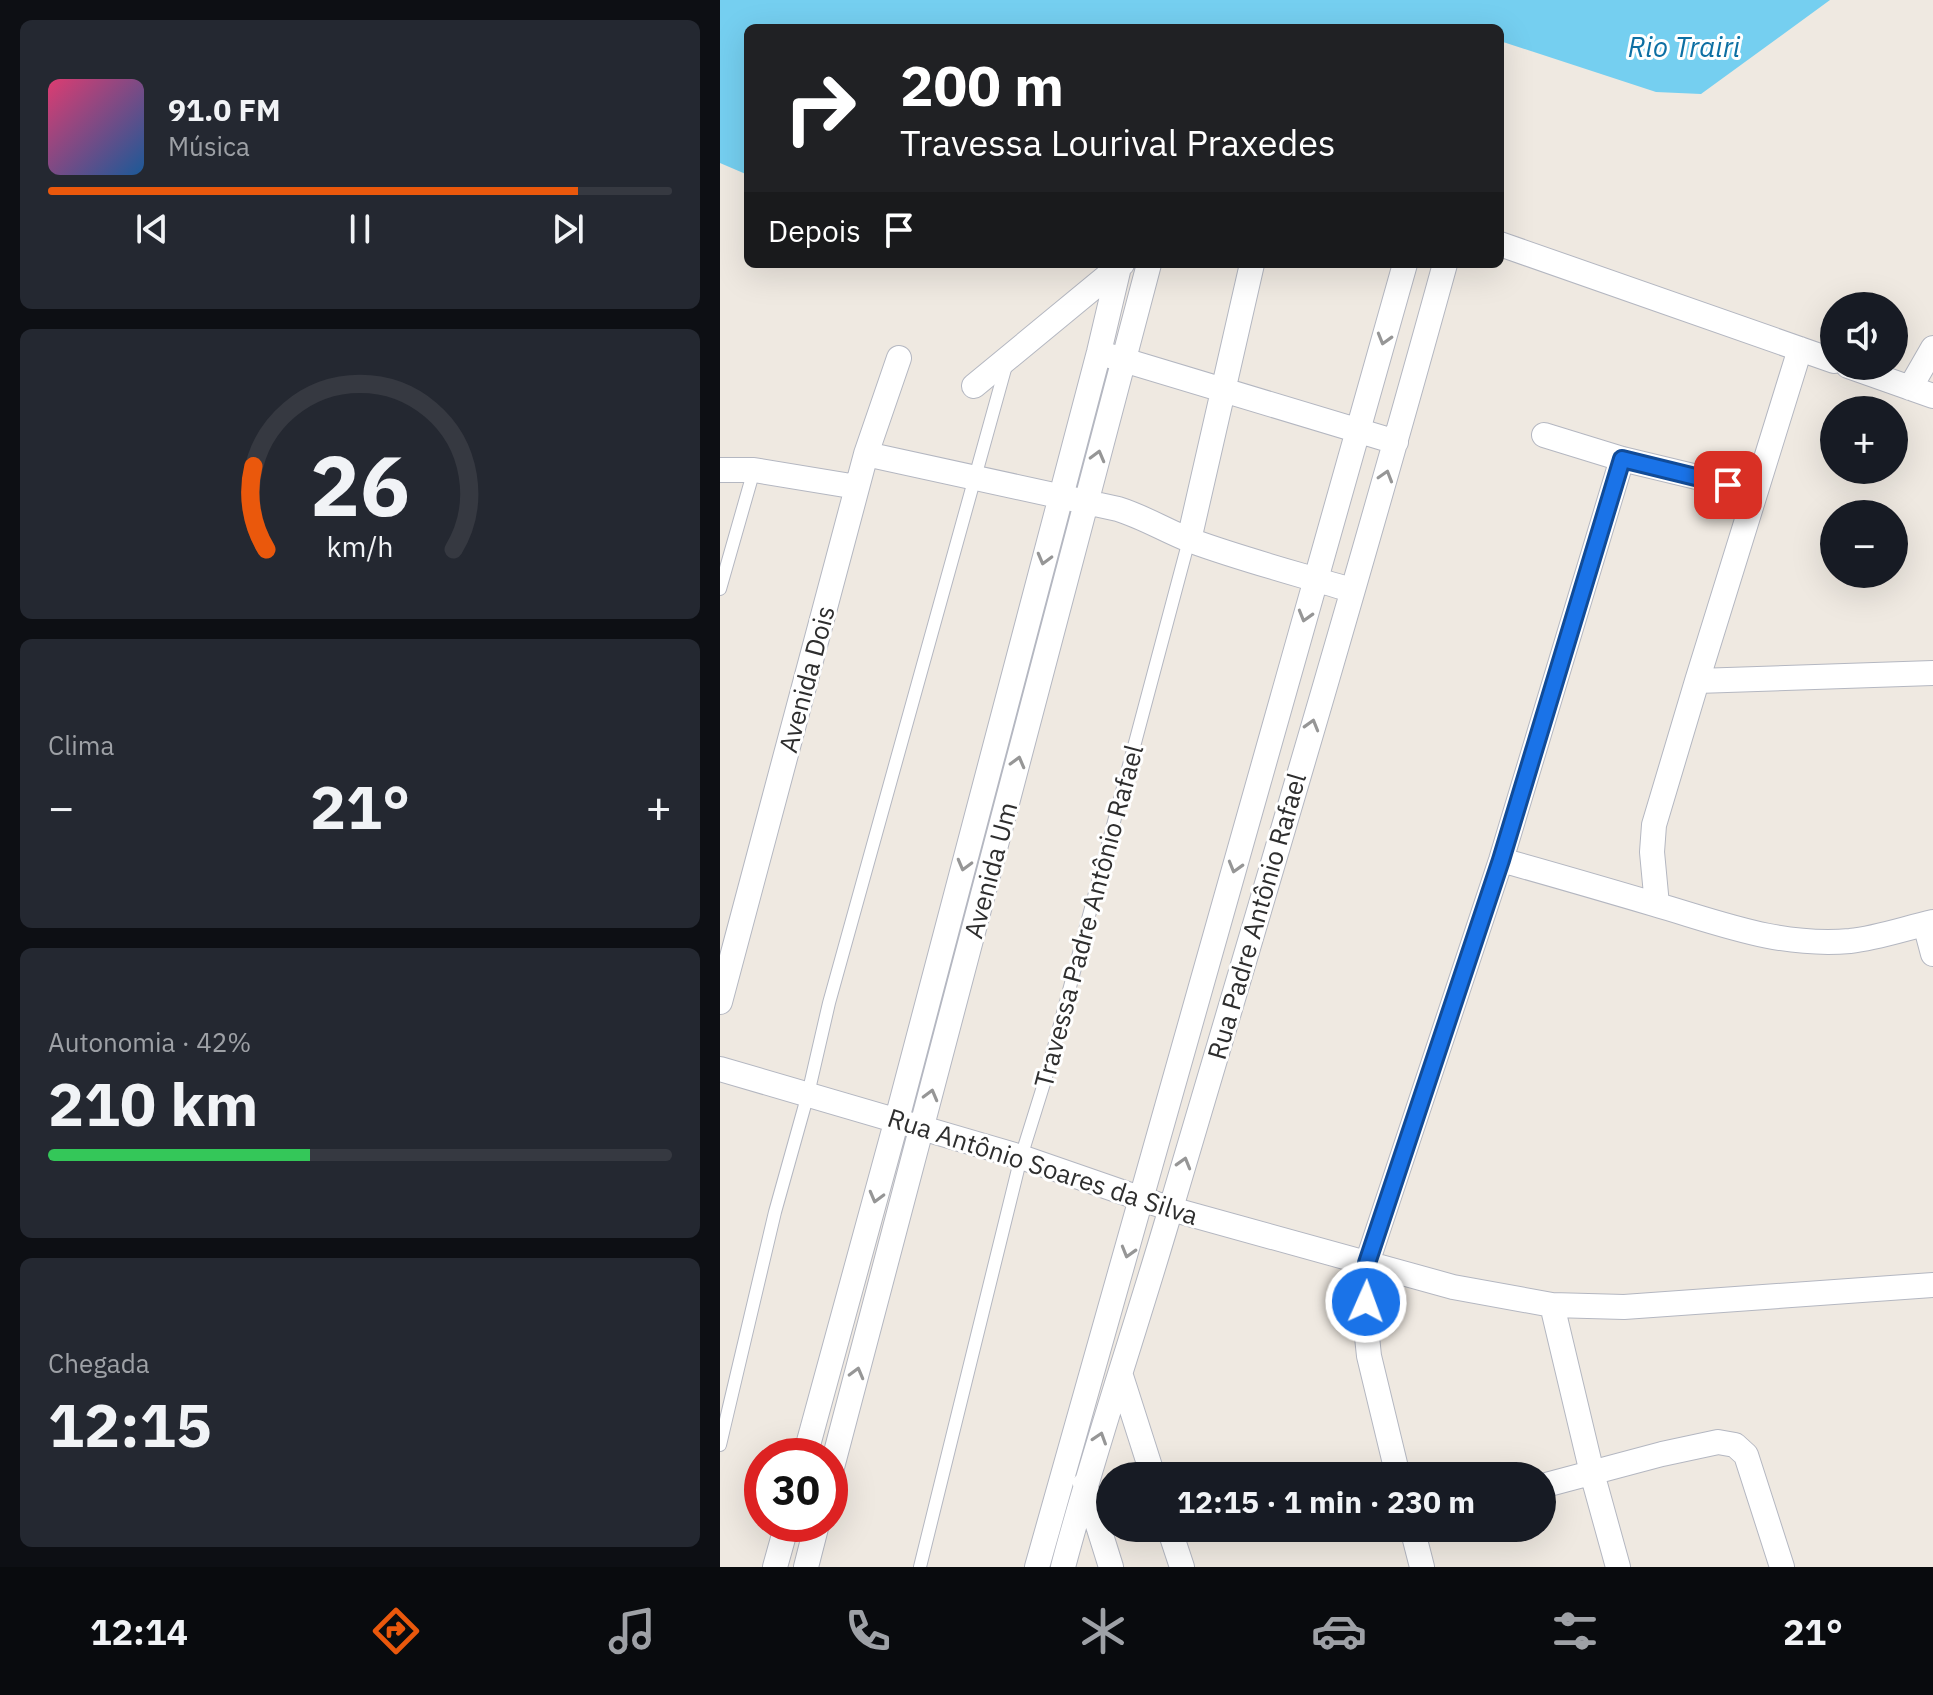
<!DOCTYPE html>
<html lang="pt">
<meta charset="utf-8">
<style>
:root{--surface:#171b24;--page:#242831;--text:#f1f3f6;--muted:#9ea1a6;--line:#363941;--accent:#ea580c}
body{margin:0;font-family:"IBM Plex Sans",sans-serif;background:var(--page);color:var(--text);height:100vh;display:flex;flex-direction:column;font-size:30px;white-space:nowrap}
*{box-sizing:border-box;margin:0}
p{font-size:26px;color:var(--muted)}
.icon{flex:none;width:44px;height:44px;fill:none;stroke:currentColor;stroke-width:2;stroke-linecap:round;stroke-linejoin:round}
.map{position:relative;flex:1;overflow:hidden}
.drawer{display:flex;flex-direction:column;gap:20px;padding:20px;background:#0d0f14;width:720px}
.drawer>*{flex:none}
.guide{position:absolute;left:24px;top:24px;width:760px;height:244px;border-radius:12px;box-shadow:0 8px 32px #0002;background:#202124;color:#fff;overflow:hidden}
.buttons{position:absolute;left:1100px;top:292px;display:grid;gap:16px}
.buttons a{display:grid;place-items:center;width:88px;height:88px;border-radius:50%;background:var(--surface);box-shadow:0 8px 32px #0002;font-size:40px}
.speed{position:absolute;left:24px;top:1438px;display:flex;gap:16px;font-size:40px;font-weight:700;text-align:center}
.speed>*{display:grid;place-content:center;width:104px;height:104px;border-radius:50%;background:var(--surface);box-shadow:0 8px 32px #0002;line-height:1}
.speed .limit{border:12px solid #d22;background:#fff;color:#111}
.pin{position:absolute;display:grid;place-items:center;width:68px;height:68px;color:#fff;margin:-34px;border-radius:16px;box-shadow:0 4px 12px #0006}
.me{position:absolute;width:88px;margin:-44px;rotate:2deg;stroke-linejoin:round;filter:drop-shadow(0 0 6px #0008)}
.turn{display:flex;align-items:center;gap:28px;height:168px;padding:0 24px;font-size:36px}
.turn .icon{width:104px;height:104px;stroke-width:2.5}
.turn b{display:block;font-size:56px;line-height:68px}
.then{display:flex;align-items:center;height:76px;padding:0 24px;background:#0003;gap:16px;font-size:30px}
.big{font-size:60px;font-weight:700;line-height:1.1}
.drawer .card{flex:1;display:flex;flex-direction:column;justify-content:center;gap:12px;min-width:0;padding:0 28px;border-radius:12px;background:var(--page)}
.drawer .dial{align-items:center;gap:0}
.dial svg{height:208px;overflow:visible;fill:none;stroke:var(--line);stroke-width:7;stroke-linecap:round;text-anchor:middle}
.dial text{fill:var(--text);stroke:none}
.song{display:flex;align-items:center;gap:24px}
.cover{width:96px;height:96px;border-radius:12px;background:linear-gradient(135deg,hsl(340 70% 55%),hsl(210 70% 35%))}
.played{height:8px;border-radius:4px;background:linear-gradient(90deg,var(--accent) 85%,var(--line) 85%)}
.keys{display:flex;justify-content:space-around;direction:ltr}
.heat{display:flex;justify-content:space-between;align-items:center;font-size:44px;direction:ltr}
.charge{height:12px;border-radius:6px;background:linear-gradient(90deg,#34c759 42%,var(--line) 0)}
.trip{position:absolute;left:376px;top:1462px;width:460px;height:80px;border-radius:40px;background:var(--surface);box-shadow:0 8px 32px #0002;font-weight:700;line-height:80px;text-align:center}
.menu{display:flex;height:128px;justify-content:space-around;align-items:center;background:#090b0e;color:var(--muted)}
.menu .icon{width:56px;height:56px}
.menu .current{color:var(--accent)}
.menu b{font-size:36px;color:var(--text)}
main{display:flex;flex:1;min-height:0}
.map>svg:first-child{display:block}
</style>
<main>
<section class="drawer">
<div class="card">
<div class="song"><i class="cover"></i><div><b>91.0 FM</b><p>Música</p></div></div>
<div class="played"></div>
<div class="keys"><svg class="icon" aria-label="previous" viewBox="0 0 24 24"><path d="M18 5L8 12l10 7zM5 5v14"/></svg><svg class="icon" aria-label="pause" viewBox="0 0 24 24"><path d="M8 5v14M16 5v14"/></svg><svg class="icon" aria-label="next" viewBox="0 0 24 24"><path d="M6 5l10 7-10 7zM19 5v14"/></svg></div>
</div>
<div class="card dial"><svg viewBox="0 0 100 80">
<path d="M14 69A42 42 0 1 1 86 69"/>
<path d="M14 69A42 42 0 0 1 9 37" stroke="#ea580c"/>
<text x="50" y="56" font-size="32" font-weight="700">26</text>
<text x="50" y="72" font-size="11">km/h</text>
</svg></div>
<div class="card"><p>Clima</p>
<div class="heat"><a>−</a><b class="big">21°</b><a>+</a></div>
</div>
<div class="card"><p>Autonomia · 42%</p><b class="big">210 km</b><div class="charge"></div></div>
<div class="card"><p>Chegada</p><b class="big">12:15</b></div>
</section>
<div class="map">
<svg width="1213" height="1567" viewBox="0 0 1213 1567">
<rect width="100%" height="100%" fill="#efe9e1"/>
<!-- water -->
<path fill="#75cff0" d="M0,0H1110L981,94L936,92L780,41V28H28V175L0,163Z"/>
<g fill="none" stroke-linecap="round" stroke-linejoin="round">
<defs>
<path id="lane" d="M0,589L34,470
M0,1445L55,1212L88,1094L109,1003L287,362
M200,1567L301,1157L326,1077L469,540"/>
<path id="street" d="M780,244L1114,361
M387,355L676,442
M1128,366L1213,396
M254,386L402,264
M1190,388L1213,348
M824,435L902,459L1035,491
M146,454L398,509C424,517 446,531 472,541C524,560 578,574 631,590
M0,470H34L137,487
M469,540L532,264
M977,681L1213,673
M781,860C832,874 883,889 934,904C1000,923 1058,947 1130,941C1158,938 1186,928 1213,922
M937,905L932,852L934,825L977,681L1080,349
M1205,924L1213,954
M0,1002L146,454L179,358
M0,1069L301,1157L451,1209L733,1287L832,1305L904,1307L1213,1285
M832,1305L872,1473L898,1567
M401,1376L433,1476
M85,1456L177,1119L379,352L399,267
M110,1475L429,264
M678,1476L649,1356L646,1327L647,1263L781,860L902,459
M365,1484L391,1567
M822,1486L942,1454L998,1442L1015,1445L1026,1455L1062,1567
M449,1528L462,1567
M692,1528L702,1567
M55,1567L67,1524
M86,1567L97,1524
M317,1567L685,264
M343,1567C375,1446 416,1328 451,1208C544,894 638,580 725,264"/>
</defs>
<!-- lane casing -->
<use href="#lane" stroke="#b4b7c1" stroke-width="14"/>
<!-- street casing -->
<use href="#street" stroke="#b4b7c1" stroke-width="26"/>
<!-- lane -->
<use href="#lane" stroke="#fff" stroke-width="12"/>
<!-- street -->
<use href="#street" stroke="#fff" stroke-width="24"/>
</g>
<!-- one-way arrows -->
<defs><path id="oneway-chevron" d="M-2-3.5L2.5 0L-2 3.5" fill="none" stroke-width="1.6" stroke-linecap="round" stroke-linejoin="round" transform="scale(2)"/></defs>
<g stroke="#969696">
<use href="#oneway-chevron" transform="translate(664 339) rotate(106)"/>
<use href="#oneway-chevron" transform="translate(378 456) rotate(-75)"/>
<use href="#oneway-chevron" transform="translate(666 476) rotate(-73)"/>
<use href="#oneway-chevron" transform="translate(324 559) rotate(105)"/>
<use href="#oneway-chevron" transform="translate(585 616) rotate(106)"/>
<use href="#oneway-chevron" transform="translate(592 725) rotate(-74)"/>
<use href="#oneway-chevron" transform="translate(298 762) rotate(-75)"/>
<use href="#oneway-chevron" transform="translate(244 865) rotate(105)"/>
<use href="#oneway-chevron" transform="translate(515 867) rotate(106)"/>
<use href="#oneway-chevron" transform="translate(211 1095) rotate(-75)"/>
<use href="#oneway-chevron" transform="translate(464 1163) rotate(-74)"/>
<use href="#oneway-chevron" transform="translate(156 1197) rotate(105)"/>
<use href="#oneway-chevron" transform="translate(408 1252) rotate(106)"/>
<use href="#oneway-chevron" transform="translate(137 1373) rotate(-75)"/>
<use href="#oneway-chevron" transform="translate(380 1438) rotate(-72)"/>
</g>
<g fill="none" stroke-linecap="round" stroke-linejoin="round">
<defs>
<path id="route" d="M646,1302L647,1263L781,860L902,459L1008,485"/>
</defs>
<!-- route casing -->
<use href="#route" stroke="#114b97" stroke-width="20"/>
<!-- route -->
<use href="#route" stroke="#1a73e8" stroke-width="14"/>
</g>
<g text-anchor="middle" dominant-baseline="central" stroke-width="6" stroke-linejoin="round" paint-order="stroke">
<!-- street labels -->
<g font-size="26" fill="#2e2e2e" stroke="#fff">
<text transform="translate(86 679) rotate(-75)">Avenida Dois</text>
<text transform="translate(270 870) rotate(-75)">Avenida Um</text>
<text transform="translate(368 916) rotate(-75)">Travessa Padre Antônio Rafael</text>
<text transform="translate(536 916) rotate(-74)">Rua Padre Antônio Rafael</text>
<text transform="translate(323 1166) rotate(18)">Rua Antônio Soares da Silva</text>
</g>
<!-- water labels -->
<g font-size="28" font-style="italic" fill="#0d6fa3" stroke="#fff">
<text x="964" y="46">Rio Trairi</text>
</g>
</g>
</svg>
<div class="buttons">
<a><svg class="icon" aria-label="sound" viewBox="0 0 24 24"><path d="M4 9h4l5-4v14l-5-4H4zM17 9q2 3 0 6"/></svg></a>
<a>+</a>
<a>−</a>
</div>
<div class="speed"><div class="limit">30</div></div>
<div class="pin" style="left:1008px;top:485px;background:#d93025"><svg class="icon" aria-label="arrive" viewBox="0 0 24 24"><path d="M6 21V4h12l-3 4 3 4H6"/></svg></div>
<svg class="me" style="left:646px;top:1302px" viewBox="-20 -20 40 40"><circle r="17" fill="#1a73e8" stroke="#fff" stroke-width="3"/><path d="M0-11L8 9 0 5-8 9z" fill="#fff"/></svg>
<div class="trip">12:15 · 1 min · 230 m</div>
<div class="guide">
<div class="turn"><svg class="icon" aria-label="right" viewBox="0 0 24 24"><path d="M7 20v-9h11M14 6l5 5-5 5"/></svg><div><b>200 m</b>Travessa Lourival Praxedes</div></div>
<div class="then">Depois<svg class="icon" aria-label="arrive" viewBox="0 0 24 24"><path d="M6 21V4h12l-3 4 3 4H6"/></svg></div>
</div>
</div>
</main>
<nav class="menu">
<b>12:14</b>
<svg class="icon current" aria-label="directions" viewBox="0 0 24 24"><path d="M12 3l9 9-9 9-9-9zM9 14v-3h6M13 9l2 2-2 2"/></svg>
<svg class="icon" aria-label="music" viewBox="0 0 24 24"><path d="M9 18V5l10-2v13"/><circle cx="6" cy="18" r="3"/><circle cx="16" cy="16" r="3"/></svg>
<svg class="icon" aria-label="phone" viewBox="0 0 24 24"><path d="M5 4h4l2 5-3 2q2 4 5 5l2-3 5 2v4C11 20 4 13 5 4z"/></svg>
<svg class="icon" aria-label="climate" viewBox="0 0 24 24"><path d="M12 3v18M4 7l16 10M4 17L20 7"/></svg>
<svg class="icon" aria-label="car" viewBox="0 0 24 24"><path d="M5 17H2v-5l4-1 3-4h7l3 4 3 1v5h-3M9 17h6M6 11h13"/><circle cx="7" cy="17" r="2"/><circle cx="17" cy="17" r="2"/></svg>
<svg class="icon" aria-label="filters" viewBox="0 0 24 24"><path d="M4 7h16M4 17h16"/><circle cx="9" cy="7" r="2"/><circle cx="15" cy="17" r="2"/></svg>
<b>21°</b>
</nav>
